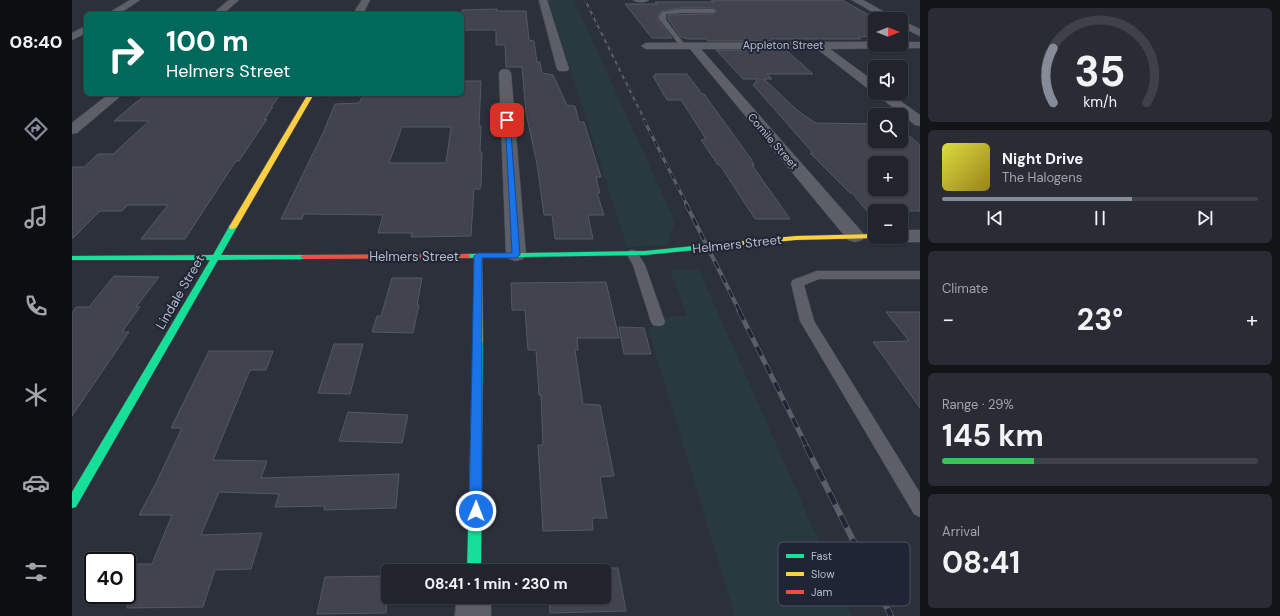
<!DOCTYPE html>
<meta charset="utf-8">
<style>
:root{--surface:#21242c;--page:#292c34;--text:#f1f3f6;--muted:#a2a4a9;--line:#3e4148;--accent:#868b98}
body{margin:0;font-family:"DM Sans",sans-serif;background:var(--page);color:var(--text);height:100vh;display:flex;flex-direction:column;font-size:15px;white-space:nowrap}
*{box-sizing:border-box;margin:0}
p{font-size:13px;color:var(--muted)}
.icon{flex:none;width:22px;height:22px;fill:none;stroke:currentColor;stroke-width:2;stroke-linecap:round;stroke-linejoin:round}
.map{position:relative;flex:1;overflow:hidden}
.sheet{display:flex;flex-direction:column;gap:8px;padding:8px;background:#121418;width:360px}
.sheet>*{flex:none}
.banner{position:absolute;left:12px;top:12px;width:380px;height:84px;border-radius:6px;box-shadow:0 1px 3px #0004,0 0 0 1px var(--line);background:#00695c;color:#fff;overflow:hidden}
.needle{width:26px;rotate:90deg}
.controls{position:absolute;left:796px;top:12px;display:grid;gap:8px}
.controls a{display:grid;place-items:center;width:40px;height:40px;border-radius:6px;background:var(--surface);box-shadow:0 1px 3px #0004,0 0 0 1px var(--line);font-size:20px}
.speed{position:absolute;left:12px;top:552px;display:flex;gap:8px;font-size:20px;font-weight:700;text-align:center}
.speed>*{display:grid;place-content:center;width:52px;height:52px;border-radius:50%;background:var(--surface);box-shadow:0 1px 3px #0004,0 0 0 1px var(--line);line-height:1}
.speed .limit{border:2px solid #111;border-radius:6px;background:#fff;color:#111}
.pin{position:absolute;display:grid;place-items:center;width:34px;height:34px;color:#fff;margin:-17px;border-radius:8px;box-shadow:0 2px 6px #0006}
.me{position:absolute;width:44px;margin:-22px;rotate:1deg;stroke-linejoin:round;filter:drop-shadow(0 0 3px #0008)}
.turn{display:flex;align-items:center;gap:14px;height:84px;padding:0 16px;font-size:18px}
.turn .icon{width:52px;height:52px;stroke-width:2.5}
.turn b{display:block;font-size:28px;line-height:34px}
.big{font-size:30px;font-weight:700;line-height:1.1}
.sheet .card{flex:1;display:flex;flex-direction:column;justify-content:center;gap:6px;min-width:0;padding:0 14px;border-radius:6px;background:var(--page)}
.sheet .dial{align-items:center;gap:0}
.dial svg{height:104px;overflow:visible;fill:none;stroke:var(--line);stroke-width:7;stroke-linecap:round;text-anchor:middle}
.dial text{fill:var(--text);stroke:none}
.song{display:flex;align-items:center;gap:12px}
.cover{width:48px;height:48px;border-radius:6px;background:linear-gradient(135deg,hsl(60 70% 55%),hsl(50 70% 35%))}
.played{height:4px;border-radius:2px;background:linear-gradient(90deg,var(--accent) 60%,var(--line) 60%)}
.keys{display:flex;justify-content:space-around;direction:ltr}
.heat{display:flex;justify-content:space-between;align-items:center;font-size:22px;direction:ltr}
.charge{height:6px;border-radius:3px;background:linear-gradient(90deg,#34c759 29%,var(--line) 0)}
.trip{position:absolute;left:309px;top:564px;width:230px;height:40px;border-radius:6px;background:var(--surface);box-shadow:0 1px 3px #0004,0 0 0 1px var(--line);font-weight:700;line-height:40px;text-align:center}
main{display:flex;flex:1;min-height:0}
.dock{display:flex;flex-direction:column;width:72px;justify-content:space-around;align-items:center;background:#0d0e12;color:var(--muted)}
.dock .icon{width:28px;height:28px}
.dock .on{color:var(--accent)}
.dock b{font-size:18px;color:var(--text)}
.map>svg:first-child{display:block}
</style>
<main>
<nav class="dock">
<b>08:40</b>
<svg class="icon on" aria-label="directions" viewBox="0 0 24 24"><path d="M12 3l9 9-9 9-9-9zM9 14v-3h6M13 9l2 2-2 2"/></svg>
<svg class="icon" aria-label="music" viewBox="0 0 24 24"><path d="M9 18V5l10-2v13"/><circle cx="6" cy="18" r="3"/><circle cx="16" cy="16" r="3"/></svg>
<svg class="icon" aria-label="phone" viewBox="0 0 24 24"><path d="M5 4h4l2 5-3 2q2 4 5 5l2-3 5 2v4C11 20 4 13 5 4z"/></svg>
<svg class="icon" aria-label="climate" viewBox="0 0 24 24"><path d="M12 3v18M4 7l16 10M4 17L20 7"/></svg>
<svg class="icon" aria-label="car" viewBox="0 0 24 24"><path d="M5 17H2v-5l4-1 3-4h7l3 4 3 1v5h-3M9 17h6M6 11h13"/><circle cx="7" cy="17" r="2"/><circle cx="17" cy="17" r="2"/></svg>
<svg class="icon" aria-label="filters" viewBox="0 0 24 24"><path d="M4 7h16M4 17h16"/><circle cx="9" cy="7" r="2"/><circle cx="15" cy="17" r="2"/></svg>
</nav>
<div class="map">
<svg width="848" height="616" viewBox="0 0 848 616">
<rect width="100%" height="100%" fill="#2c303a"/>
<!-- green -->
<path fill="#293940" d="M476,0H502L603,222L595,245L555,247Z
M598,270H627L780,616H663L576,329L600,316H615Z"/>
<!-- building -->
<path fill="#41444e" stroke="#545861" fill-rule="evenodd" d="M639,0H770L804,19L803,36L786,37L789,39H700L703,41H636L634,39H616L609,37L596,19V15L641,14L645,11L641,8H608L590,11L586,15L587,21L600,38H580L553,4H585L583,2H642Z
M425,9V11H454L457,40L462,41L465,62H468L470,73L481,75L495,105L503,106L507,122H512L529,177H524L528,193H525L532,215H516L521,239H483L480,215H472L465,164L454,113L450,67H434L433,45H424V30H390V10Z
M644,50H714L741,74H695L700,79H692L726,111L744,123L803,124V141H829V129L848,145V211H795L780,193H778L738,153H741L681,85L686,79H671ZM803,163H829V189H803Z
M583,74H615L630,94H632L679,159L682,165H680L718,219H683L648,165H646L629,140L634,139L609,100H595L581,76H584Z
M390,81H409L407,126H409L408,152H410L409,185L408,189H402L399,236L339,237L340,233H306L311,215L232,214L230,219H209L251,133L263,104L287,103L292,94H390ZM330,127H379L374,163H317Z
M74,94H209L199,107H201L192,120L195,119L167,161H164L113,239H69L96,205H56L50,211H28L0,239V167H12L26,154H41L77,121H42Z
M42,276L87,277L64,307H68L50,332H57L0,416V313L4,307H17Z
M320,278H350L345,305H347L341,333L300,332L305,316H309Z
M534,282L547,338H505L506,350H503L511,404L528,405L542,476L528,477L535,518H520L521,530L471,531L466,445H471L469,395H467L464,350H456L453,310H440L439,283Z
M814,312H848V408L801,342L837,341Z
M547,327L572,328L579,354H552Z
M262,344H291L278,394L246,393Z
M137,351H201L194,370H178L141,460L195,461L189,478L327,474L324,508L252,510L253,506L203,507L207,494L147,492L129,535L190,533L179,569L143,570L131,607L55,608V575L60,564H80L100,515H67L83,485L110,428H99Z
M276,412L336,415L330,443L267,441Z
M546,568L554,611L478,613L477,597H532V571H475L474,569Z
M316,576L314,613L245,614L253,577Z"/>
<g fill="none" stroke-linecap="round" stroke-linejoin="round">
<defs>
<path id="lane" d="M561,0H577C573,3 565,3 561,0Z
M608,9H641L644,11L641,13H608L594,14V20L614,46L611,48L609,47L588,20L587,16L590,12Z
M560,250L564,251L573,265L593,322L591,325L586,326L581,325L579,322L561,265L554,253L556,251Z
M745,271H848V279H747L732,285L742,321L848,493V517L842,514L728,321L719,283L721,280Z"/>
<path id="street" d="M58,0H68L47,14H35Z
M157,0H167L151,14H140Z
M290,0H298L291,14H281Z
M467,0H475L497,69L495,71H487L485,69Z
M780,0H791L825,19H813Z
M829,20L848,29V36L829,27Z
M14,26V33L0,40V33Z
M803,42V45H829V42H848V48L758,49L803,82V92L799,91L745,49H629L790,232L792,236L790,240L783,242L776,240L618,49H574L569,46L574,43Z
M433,69L437,70L439,73L454,255L451,259L444,261L437,259L434,255L427,73L429,70Z
M803,93H817L848,115V126L843,125Z
M37,94H51L5,133L0,134V123Z
M829,230H848V242H829L822,240L820,237H829Z
M385,597H419V616H383Z"/>
<path id="fast" d="M158,225H161L165,227L149,255H232L236,257L232,259L146,260L4,507L0,508V492L138,260H0V256L141,255Z
M661,242L665,244L664,246L573,255L394,258L390,256L394,254L573,251Z
M406,339L411,342L409,571H395L401,342Z"/>
<path id="slow" d="M236,94H242L165,227L161,229H158L157,227Z
M803,234V237L806,238L724,240L661,246L657,244L661,242L724,236Z
M403,254H409L410,256L411,342L406,345L401,342L402,256Z"/>
<path id="jam" d="M394,254H397L398,256L397,258L232,259L228,257L232,255Z"/>
</defs>
<!-- lane casing -->
<use href="#lane" stroke="#4a4d57" stroke-width="1"/>
<!-- street casing -->
<use href="#street" stroke="#4a4d57" stroke-width="1"/>
<!-- fast casing -->
<use href="#fast" stroke="#4a4d57" stroke-width="1"/>
<!-- slow casing -->
<use href="#slow" stroke="#4a4d57" stroke-width="1"/>
<!-- jam casing -->
<use href="#jam" stroke="#4a4d57" stroke-width="1"/>
<!-- lane -->
<use href="#lane" fill="#5c5f68" fill-rule="evenodd"/>
<!-- street -->
<use href="#street" fill="#5c5f68" fill-rule="evenodd"/>
<!-- fast -->
<use href="#fast" fill="#16e098" fill-rule="evenodd"/>
<!-- slow -->
<use href="#slow" fill="#ffcf43" fill-rule="evenodd"/>
<!-- jam -->
<use href="#jam" fill="#f24e42" fill-rule="evenodd"/>
<defs>
<path id="rail-far4" d="M513,0L573,121"/>
<path id="rail-far3" d="M572,120L615,205"/>
<path id="rail-far2" d="M614,204L668,312"/>
<path id="rail-far1" d="M667,311L735,447"/>
<path id="rail" d="M734,446L819,616"/>
</defs>
<!-- rail-far4 casing -->
<use href="#rail-far4" stroke="#5b5e66" stroke-width="2"/>
<!-- rail-far3 casing -->
<use href="#rail-far3" stroke="#5b5e66" stroke-width="3"/>
<!-- rail-far2 casing -->
<use href="#rail-far2" stroke="#5b5e66" stroke-width="4"/>
<!-- rail-far1 casing -->
<use href="#rail-far1" stroke="#5b5e66" stroke-width="5"/>
<!-- rail casing -->
<use href="#rail" stroke="#5b5e66" stroke-width="6"/>
<!-- rail-far4 -->
<use href="#rail-far4" stroke="#1f2535" stroke-width="1.5" stroke-dasharray="4" stroke-linecap="butt"/>
<!-- rail-far3 -->
<use href="#rail-far3" stroke="#1f2535" stroke-width="2" stroke-dasharray="6" stroke-linecap="butt"/>
<!-- rail-far2 -->
<use href="#rail-far2" stroke="#1f2535" stroke-width="2.5" stroke-dasharray="8" stroke-linecap="butt"/>
<!-- rail-far1 -->
<use href="#rail-far1" stroke="#1f2535" stroke-width="3.5" stroke-dasharray="10" stroke-linecap="butt"/>
<!-- rail -->
<use href="#rail" stroke="#1f2535" stroke-width="4.5" stroke-dasharray="13" stroke-linecap="butt"/>
</g>
<!-- route -->
<path fill="#1a73e8" stroke="#114b97" d="M433,118L438,120L448,255L444,258H410V511L408,515L404,517L399,515L397,511L402,256L406,253H440Z"/>
<g text-anchor="middle" dominant-baseline="central" stroke-width="4" stroke-linejoin="round" paint-order="stroke">
<!-- far-street labels -->
<g font-size="11" fill="#b7bcca" stroke="#1f2535">
<text x="711" y="45">Appleton Street</text>
<text transform="translate(701 141) rotate(49)">Comile Street</text>
</g>
<!-- street labels -->
<g font-size="13" fill="#b7bcca" stroke="#1f2535">
<text transform="translate(665 244) rotate(-6)">Helmers Street</text>
<text x="342" y="256">Helmers Street</text>
<text transform="translate(108 292) rotate(-60)">Lindale Street</text>
</g>
</g>
<!-- legend -->
<rect x="706" y="542" width="132" height="64" rx="6" fill="#1f2535" stroke="#4d5262" stroke-width="1"/>
<rect x="714" y="554" width="18" height="4" fill="#16e098"/>
<rect x="714" y="572" width="18" height="4" fill="#ffcf43"/>
<rect x="714" y="590" width="18" height="4" fill="#f24e42"/>
<g font-size="11" fill="#b7bcca">
<text x="739" y="560">Fast</text>
<text x="739" y="578">Slow</text>
<text x="739" y="596">Jam</text>
</g>
</svg>
<div class="controls">
<a><svg class="needle" viewBox="-14 -14 28 28"><path d="M0-13l5 13h-10z" fill="#e53935"/><path d="M0 13l5-13h-10z" fill="#a2a4a9"/></svg></a>
<a><svg class="icon" aria-label="sound" viewBox="0 0 24 24"><path d="M4 9h4l5-4v14l-5-4H4zM17 9q2 3 0 6"/></svg></a>
<a><svg class="icon" aria-label="search" viewBox="0 0 24 24"><circle cx="10" cy="10" r="6"/><path d="M15 15l6 6"/></svg></a>
<a>+</a>
<a>−</a>
</div>
<div class="speed"><div class="limit">40</div></div>
<div class="pin" style="left:435px;top:120px;background:#d93025"><svg class="icon" aria-label="arrive" viewBox="0 0 24 24"><path d="M6 21V4h12l-3 4 3 4H6"/></svg></div>
<svg class="me" style="left:404px;top:511px" viewBox="-20 -20 40 40"><circle r="17" fill="#1a73e8" stroke="#fff" stroke-width="3"/><path d="M0-11L8 9 0 5-8 9z" fill="#fff"/></svg>
<div class="trip">08:41 · 1 min · 230 m</div>
<div class="banner">
<div class="turn"><svg class="icon" aria-label="right" viewBox="0 0 24 24"><path d="M7 20v-9h11M14 6l5 5-5 5"/></svg><div><b>100 m</b>Helmers Street</div></div>
</div>
</div>
<section class="sheet">
<div class="card dial"><svg viewBox="0 0 100 80">
<path d="M14 69A42 42 0 1 1 86 69"/>
<path d="M14 69A42 42 0 0 1 14 27" stroke="#868b98"/>
<text x="50" y="56" font-size="32" font-weight="700">35</text>
<text x="50" y="72" font-size="11">km/h</text>
</svg></div>
<div class="card">
<div class="song"><i class="cover"></i><div><b>Night Drive</b><p>The Halogens</p></div></div>
<div class="played"></div>
<div class="keys"><svg class="icon" aria-label="previous" viewBox="0 0 24 24"><path d="M18 5L8 12l10 7zM5 5v14"/></svg><svg class="icon" aria-label="pause" viewBox="0 0 24 24"><path d="M8 5v14M16 5v14"/></svg><svg class="icon" aria-label="next" viewBox="0 0 24 24"><path d="M6 5l10 7-10 7zM19 5v14"/></svg></div>
</div>
<div class="card"><p>Climate</p>
<div class="heat"><a>−</a><b class="big">23°</b><a>+</a></div>
</div>
<div class="card"><p>Range · 29%</p><b class="big">145 km</b><div class="charge"></div></div>
<div class="card"><p>Arrival</p><b class="big">08:41</b></div>
</section>
</main>
